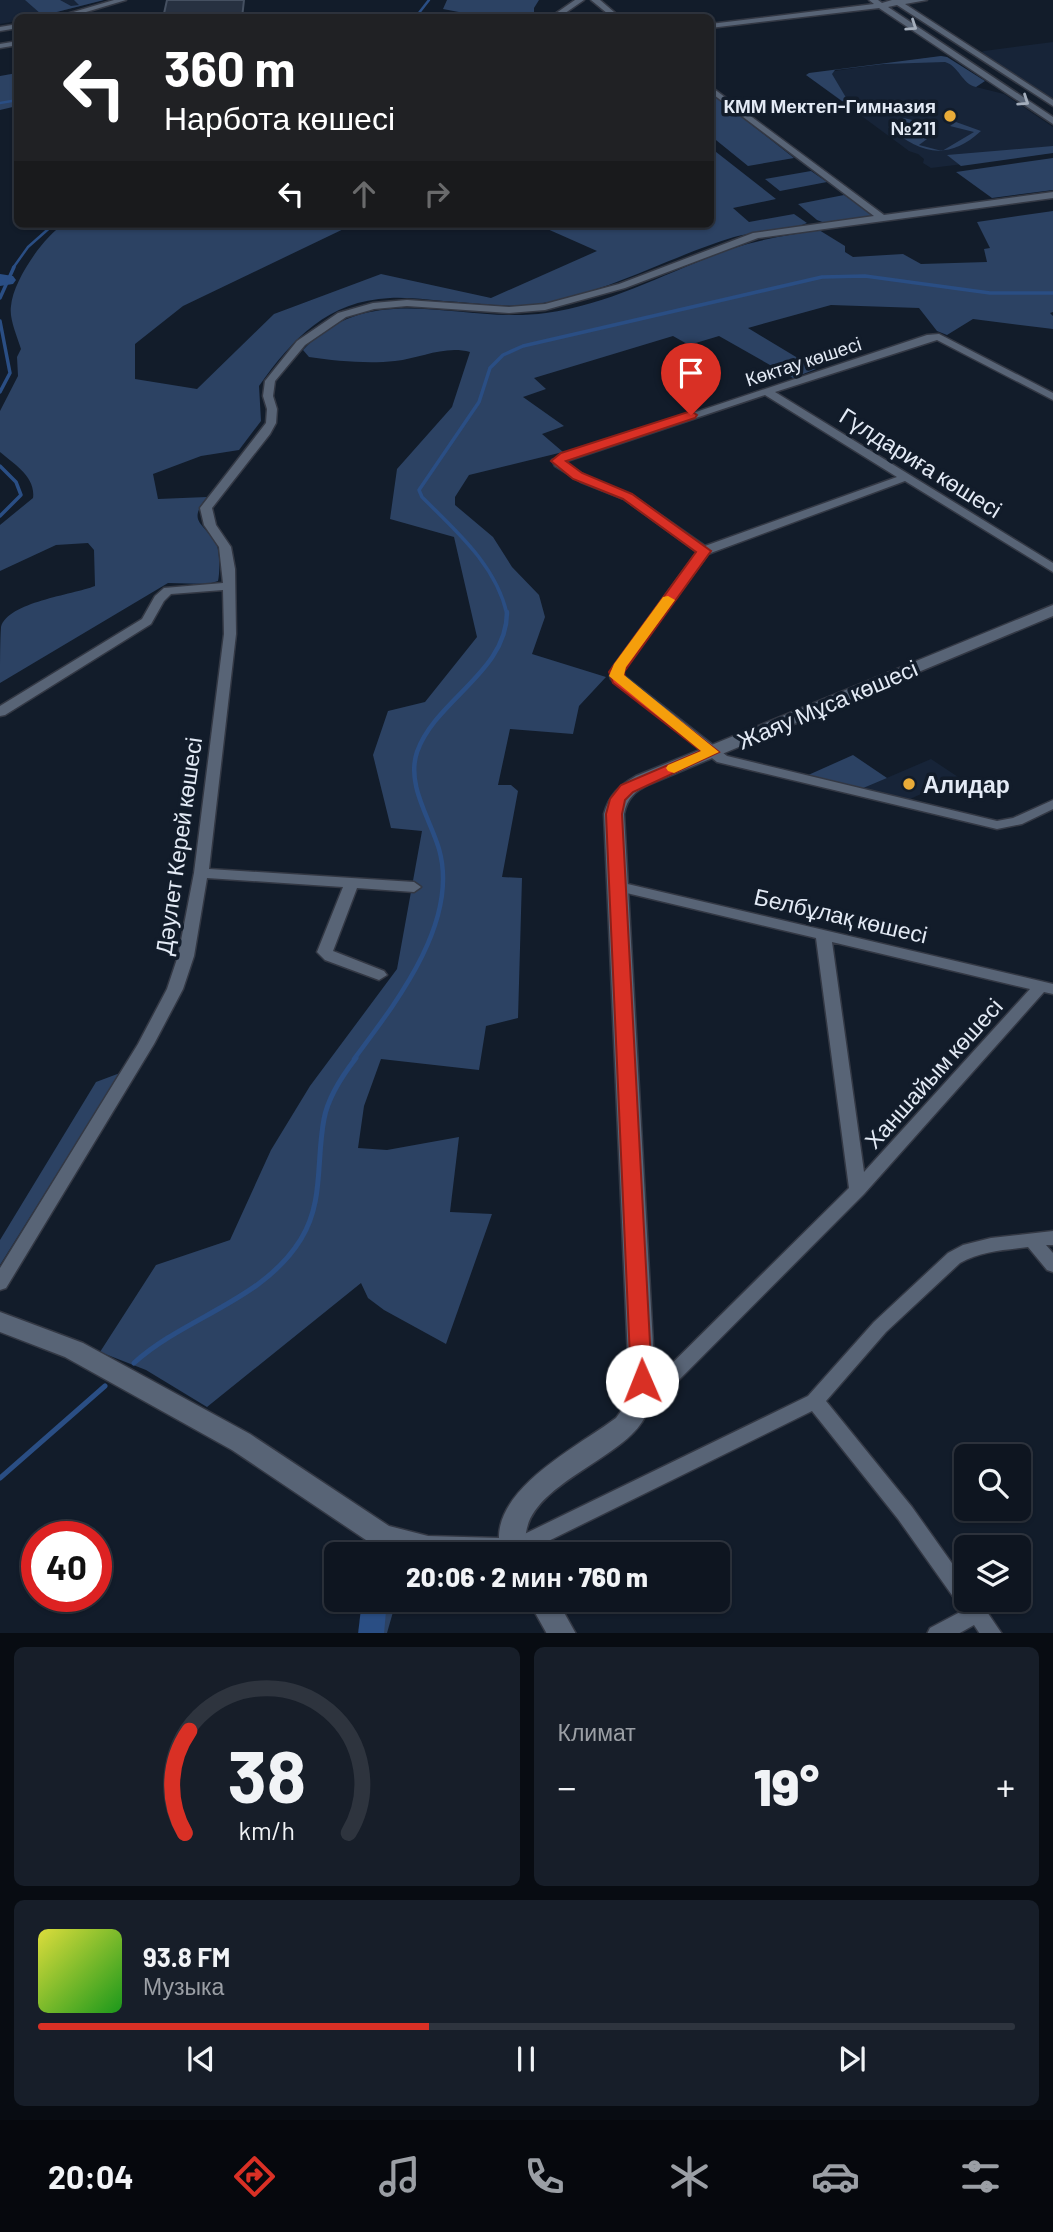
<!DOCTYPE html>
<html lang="ru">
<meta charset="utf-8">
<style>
:root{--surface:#0e1520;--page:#171e29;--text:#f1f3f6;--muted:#9b9fa5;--line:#2e343e;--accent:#d93025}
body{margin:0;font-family:Barlow,sans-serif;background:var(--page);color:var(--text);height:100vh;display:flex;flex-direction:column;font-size:26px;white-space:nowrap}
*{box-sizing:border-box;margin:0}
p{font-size:23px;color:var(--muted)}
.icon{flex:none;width:38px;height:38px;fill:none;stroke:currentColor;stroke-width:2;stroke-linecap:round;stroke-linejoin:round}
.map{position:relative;height:1633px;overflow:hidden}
.drawer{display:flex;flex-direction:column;gap:14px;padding:14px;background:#080c12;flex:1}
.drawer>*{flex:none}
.guide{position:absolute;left:14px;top:14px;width:700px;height:214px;border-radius:10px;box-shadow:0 2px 5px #0004,0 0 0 2px var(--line);background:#202124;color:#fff;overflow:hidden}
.fabs{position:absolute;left:954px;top:1444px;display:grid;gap:14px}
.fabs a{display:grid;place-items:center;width:77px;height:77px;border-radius:10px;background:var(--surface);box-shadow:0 2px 5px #0004,0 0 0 2px var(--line);font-size:35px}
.speed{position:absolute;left:21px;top:1521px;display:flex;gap:14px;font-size:35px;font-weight:700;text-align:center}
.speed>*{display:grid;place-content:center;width:91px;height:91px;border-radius:50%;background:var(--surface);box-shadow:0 2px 5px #0004,0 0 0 2px var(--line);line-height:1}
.speed .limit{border:10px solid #d22;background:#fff;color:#111}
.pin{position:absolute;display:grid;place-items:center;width:60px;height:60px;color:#fff;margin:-72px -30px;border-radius:50% 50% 50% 0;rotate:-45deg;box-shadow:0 0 7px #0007}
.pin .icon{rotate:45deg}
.me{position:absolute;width:77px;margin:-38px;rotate:359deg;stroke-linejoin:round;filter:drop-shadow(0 0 5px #0008)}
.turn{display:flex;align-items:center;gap:24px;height:147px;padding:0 35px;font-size:32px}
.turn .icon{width:91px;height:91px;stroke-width:2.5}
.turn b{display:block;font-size:49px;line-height:60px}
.lanes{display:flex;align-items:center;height:66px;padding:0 35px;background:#0003;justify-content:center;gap:35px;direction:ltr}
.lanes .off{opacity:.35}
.big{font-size:52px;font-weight:800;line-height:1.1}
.drawer .tile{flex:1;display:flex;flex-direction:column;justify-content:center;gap:10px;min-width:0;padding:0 24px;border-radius:10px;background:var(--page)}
.drawer .dial{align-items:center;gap:0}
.dial svg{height:182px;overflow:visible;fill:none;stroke:var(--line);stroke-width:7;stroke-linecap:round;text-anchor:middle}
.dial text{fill:var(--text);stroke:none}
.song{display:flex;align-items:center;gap:21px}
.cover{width:84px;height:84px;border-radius:10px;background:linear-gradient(135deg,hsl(60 70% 55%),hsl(120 70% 35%))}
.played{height:7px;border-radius:4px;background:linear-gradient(90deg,var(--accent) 40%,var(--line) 40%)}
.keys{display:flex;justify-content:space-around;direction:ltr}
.heat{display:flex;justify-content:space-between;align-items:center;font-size:38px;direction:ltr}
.drawer .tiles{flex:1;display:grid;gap:14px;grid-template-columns:1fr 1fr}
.tile:last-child{grid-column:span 2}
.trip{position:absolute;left:324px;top:1542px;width:406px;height:70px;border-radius:10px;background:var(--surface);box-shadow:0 2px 5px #0004,0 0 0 2px var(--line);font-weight:800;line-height:70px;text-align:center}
.tabs{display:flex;height:112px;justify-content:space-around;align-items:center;background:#06080d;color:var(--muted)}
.tabs .icon{width:49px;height:49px}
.tabs .selected{color:var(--accent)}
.tabs b{font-size:32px;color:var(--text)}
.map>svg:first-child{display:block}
</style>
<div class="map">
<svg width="1053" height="1634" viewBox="0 0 1053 1634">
<rect width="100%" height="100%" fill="#121c2a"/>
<!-- built -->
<path fill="#172438" d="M0,0H104L37,17L18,18L17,21L0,24Z
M1053,42V101L980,53L984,51Z
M941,56L947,57L985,81L976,87L1004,94L1053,127V153L931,168L923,163L924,159L918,154L909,151L806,75Z
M931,759L958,777L908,800L861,789Z"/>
<!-- green -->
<path fill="#2c4263" d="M25,0H60L71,6L79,5L74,0H104L37,17H21L41,14Z
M447,0H539L534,8V17H485L443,9Z
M941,56L947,57L985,81L976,87C962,84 959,66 945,62L884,64L835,70L832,74L848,101H842L806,75L809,73Z
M17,73V106L0,110V76Z
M710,92L794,158L748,166L711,136Z
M904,118L924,123L906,133L927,139L919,145L942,151L974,132L950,126L956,122L981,131C947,162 920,153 888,127Z
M1053,146V153L961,166L947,155Z
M711,148L776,199L733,208L749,222L794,214L807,223C786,233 757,230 734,237C665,258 601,297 528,305C505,307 482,304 459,302C436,301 412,297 390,298C328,301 293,338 259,386L261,421L239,450L201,456L153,474L158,499L207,497C187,522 203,522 216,543C220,551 220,572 218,581L208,584L168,583L0,683C0,666 0,643 1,627C8,602 72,595 95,586L94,550L88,543L56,545L0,571V525L33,498C36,477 14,464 0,452V411L18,376L17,357L21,349C17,336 9,319 11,306C13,281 43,237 64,224H354L183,306L135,344V379L197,389L274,314L381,274L491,298L597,251L536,224H710Z
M1053,158V190L992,198L956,172Z
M811,171L827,182L780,191L765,179Z
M844,195L870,212L872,216L825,223L817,220L798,204Z
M1053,211V312L1050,313L1053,316V329L973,319L947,335L937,331L919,308L831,305L748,328L816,369L793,378L719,336L689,345L673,336L534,378L546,389L523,397L564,426L542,434L563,452L469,475L455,497V505L493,537L512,567L539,595L545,617L532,654L606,677L579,706L573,734L510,729L498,785H511L518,791L502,877L522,878L518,1018L486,1026L479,1070L381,1059L364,1106L358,1148L387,1150L459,1137L450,1212L492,1214L446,1344L384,1310L368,1298L361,1283L207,1407L146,1370L100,1352L156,1265L230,1240L271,1150L310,1086L397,969L422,831L391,828L373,755L388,711L425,702L477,637L454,537L390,519L397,469L452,407L470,352C445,345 421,358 395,361C368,364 336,361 309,357L303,350C371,277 460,325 546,313C612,304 669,271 731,249C760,239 790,235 819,230L845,246V252L853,257L903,254L921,264L987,262L984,249L990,248L977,222Z
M853,755L887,778L861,789L806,776Z
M120,1073L0,1265V1240L96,1082Z
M383,1600H408L393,1612L387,1633H379Z"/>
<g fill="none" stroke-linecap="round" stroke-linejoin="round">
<!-- stream-far3 -->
<path stroke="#2a4e84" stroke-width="2.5" d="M415,18L429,0
M0,103L18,100
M13,268L28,247L54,224"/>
<!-- stream-far2 -->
<path stroke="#2a4e84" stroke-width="3.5" d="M0,298L14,267
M0,321L10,373L0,392
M0,466L16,482L21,495L0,516
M507,614C496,565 456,531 422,497L419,490L479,402L490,368L503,355L523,346L822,277L865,276L990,293H1053"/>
<!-- stream-far1 -->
<path stroke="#2a4e84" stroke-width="4.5" d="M354,1059C395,1004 460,922 439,849C430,818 406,785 417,752C436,699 507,672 507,612"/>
<!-- stream -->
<path stroke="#2a4e84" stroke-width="5" d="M134,1363C186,1316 263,1301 301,1239C324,1202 316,1160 324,1119C328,1097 342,1076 356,1058
M0,1478L105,1386"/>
<!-- canal -->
<path fill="#2a4e84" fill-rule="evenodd" d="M362,1600H387L384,1634H358Z"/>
<!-- river -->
<path fill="#2a4e84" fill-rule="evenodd" d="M0,274L13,276L16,280L13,284L0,286Z"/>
</g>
<!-- building -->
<path fill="#273141" stroke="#455061" stroke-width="2" d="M167,0H244L242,18H163Z"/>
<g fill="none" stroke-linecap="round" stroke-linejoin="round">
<defs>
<path id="minor" d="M114,0H126L66,18H53Z
M575,0H584L558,18H549Z
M591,0H600L621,18H613Z
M869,0H878L882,3L892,0H927L905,4L1053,100V106L897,5L888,7L1053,117V124L879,8L710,28V24L874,4Z
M18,24V28L0,31V27Z
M18,41V45L0,48V44Z
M710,86L884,215L1053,192V198L758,238L625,288L545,310L509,313L407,306L374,309L346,317L305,345L275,381L273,396L277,409L276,423L270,434L212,508L216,525L231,547L235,569L236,634L209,869L414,882L421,887L414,892L357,888L333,951L384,971L387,975L379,980L325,960L317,952L343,887L207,878L194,956L183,989L154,1044L6,1288L0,1290V1268L138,1044L167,989L178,956L194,873L224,634L223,590L171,594L164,601L151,624L5,715L0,716V706L142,619L155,596L164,588L223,583L219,547L204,525L200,508L266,423L267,409L263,396L265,381L297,341L338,313L373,303L407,300L509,307L545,304L619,284L753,233L874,216L710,92Z
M939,334L1053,393V400L937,340L775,392L1053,563V572L905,481L708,554L625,667L623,675L727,756L997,821L1013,818L1053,800V809L1022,824L997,829L717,762L611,679L610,676L613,667L697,552L624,499L581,482L555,466L552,460L927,335ZM765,395L897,477L705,546L632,495L589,478L564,462Z
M619,882L1053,984V994L1044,992L864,1194L646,1413L639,1416L632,1413L630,1408L632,1403L849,1188L816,938L614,890L612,887ZM832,942L1030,989L864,1172Z
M1053,1231V1245H1046L1053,1253V1272L1047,1270L1028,1247C1004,1250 981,1251 960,1263L886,1332L826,1401L912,1507L966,1583V1600H976L981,1603L1002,1634H980L974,1625L958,1634H927L930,1628L964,1610L965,1607L959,1605L898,1519L812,1411L522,1554H505L503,1549L506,1543L808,1396L874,1322L948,1253L963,1245L991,1238Z"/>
<path id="tertiary" d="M1053,605V616L650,784C635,791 627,798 624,814L655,1381C651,1394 650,1411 642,1422C618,1460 532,1485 526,1533C525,1539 528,1547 529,1554H402L369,1542L232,1450L65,1357L0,1332V1312L83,1343L250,1434L389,1526L428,1536L499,1538C498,1486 580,1445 616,1418L621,1411L629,1381L604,814C609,795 620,785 636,776Z
M528,1600H557L576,1634H547Z"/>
</defs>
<!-- minor casing -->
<use href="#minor" stroke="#333844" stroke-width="3"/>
<!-- tertiary casing -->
<use href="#tertiary" stroke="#333844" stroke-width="3"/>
<!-- minor -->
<use href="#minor" fill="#586476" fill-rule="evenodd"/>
<!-- tertiary -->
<use href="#tertiary" fill="#586476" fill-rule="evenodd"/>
</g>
<!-- one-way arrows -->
<defs><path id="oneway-chevron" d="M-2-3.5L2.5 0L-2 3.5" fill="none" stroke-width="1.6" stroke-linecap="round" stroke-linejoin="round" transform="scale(1.75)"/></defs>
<g stroke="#a4aebc">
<use href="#oneway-chevron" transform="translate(912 26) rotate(34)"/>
<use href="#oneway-chevron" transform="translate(1024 101) rotate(34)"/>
</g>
<!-- route -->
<path fill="#d93025" stroke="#8d1f18" stroke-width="2" d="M691,411L697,415L695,418L566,461L582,473L632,494L711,551L624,672L625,678L719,752L633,792L625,800L622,814L652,1381L649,1387L642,1390L634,1387L631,1381L606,814L610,799L621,785L701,751L613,683L609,672L696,552L623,499L573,479L551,461L561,453Z"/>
<!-- slow -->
<path fill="#f59e0b" d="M668,596L675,600L626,667L624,675L719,752L674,773L668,771L666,768L668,765L701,751L609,676L614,664L663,597Z"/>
<!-- markers -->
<g fill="#e9ab38" stroke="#121c2a" stroke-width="2.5">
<circle cx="950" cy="116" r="7"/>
<circle cx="909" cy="784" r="7"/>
</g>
<g text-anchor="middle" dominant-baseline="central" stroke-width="7" stroke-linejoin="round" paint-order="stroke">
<!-- far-poi labels -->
<g font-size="19" font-weight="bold" fill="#e3eaf5" stroke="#121c2a" text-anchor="end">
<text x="936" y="105">КММ Мектеп-Гимназия<tspan x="936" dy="22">№211</tspan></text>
</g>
<!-- far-street labels -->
<g font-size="19" fill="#e3eaf5" stroke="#121c2a">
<text transform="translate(803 361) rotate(-18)">Көктау көшесі</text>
</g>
<!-- street labels -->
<g font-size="23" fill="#e3eaf5" stroke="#121c2a">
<text transform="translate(921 462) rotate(32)">Гүлдариға көшесі</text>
<text transform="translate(827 704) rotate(-23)">Жаяу Мұса көшесі</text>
<text transform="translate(178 846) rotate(-82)">Дәулет Керей көшесі</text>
<text transform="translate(841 915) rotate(13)">Белбұлақ көшесі</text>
<text transform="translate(933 1073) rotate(-48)">Ханшайым көшесі</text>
</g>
<!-- poi labels -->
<g font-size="23" font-weight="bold" fill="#e3eaf5" stroke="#121c2a" text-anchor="start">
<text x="923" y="784">Алидар</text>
</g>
</g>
</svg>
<div class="fabs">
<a><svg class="icon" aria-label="search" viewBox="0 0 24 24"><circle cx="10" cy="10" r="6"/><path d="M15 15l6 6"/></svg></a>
<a><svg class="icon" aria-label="layers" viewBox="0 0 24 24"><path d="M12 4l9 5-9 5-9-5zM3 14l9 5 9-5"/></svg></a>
</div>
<div class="speed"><div class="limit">40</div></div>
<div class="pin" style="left:691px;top:415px;background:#d93025"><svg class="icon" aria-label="arrive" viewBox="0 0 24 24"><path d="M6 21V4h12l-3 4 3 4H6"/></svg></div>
<svg class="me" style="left:642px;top:1381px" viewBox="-20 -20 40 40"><circle r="19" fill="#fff"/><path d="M0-13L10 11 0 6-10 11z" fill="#d93025"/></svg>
<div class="trip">20:06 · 2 мин · 760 m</div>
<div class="guide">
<div class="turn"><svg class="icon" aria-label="left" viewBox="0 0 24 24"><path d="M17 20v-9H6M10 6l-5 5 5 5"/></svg><div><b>360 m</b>Нарбота көшесі</div></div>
<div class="lanes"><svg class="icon" aria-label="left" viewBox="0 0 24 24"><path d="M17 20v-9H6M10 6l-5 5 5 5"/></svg><svg class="icon off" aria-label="ahead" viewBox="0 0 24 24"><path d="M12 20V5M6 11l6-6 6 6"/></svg><svg class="icon off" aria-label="right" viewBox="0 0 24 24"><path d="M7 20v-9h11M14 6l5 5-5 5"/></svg></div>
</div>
</div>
<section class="drawer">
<div class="tiles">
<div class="tile dial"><svg viewBox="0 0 100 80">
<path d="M14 69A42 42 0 1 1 86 69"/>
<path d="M14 69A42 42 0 0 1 16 24" stroke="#d93025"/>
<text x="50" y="56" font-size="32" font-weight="700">38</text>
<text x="50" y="72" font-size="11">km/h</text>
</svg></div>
<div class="tile"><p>Климат</p>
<div class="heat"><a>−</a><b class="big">19°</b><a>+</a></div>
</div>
<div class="tile">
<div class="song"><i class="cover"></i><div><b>93.8 FM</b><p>Музыка</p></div></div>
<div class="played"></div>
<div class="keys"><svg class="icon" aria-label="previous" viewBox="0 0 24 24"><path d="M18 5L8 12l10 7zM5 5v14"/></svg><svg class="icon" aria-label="pause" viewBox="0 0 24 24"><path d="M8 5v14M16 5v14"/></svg><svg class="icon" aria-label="next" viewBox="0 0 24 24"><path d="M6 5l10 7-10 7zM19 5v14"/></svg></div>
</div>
</div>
</section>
<nav class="tabs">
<b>20:04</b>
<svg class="icon selected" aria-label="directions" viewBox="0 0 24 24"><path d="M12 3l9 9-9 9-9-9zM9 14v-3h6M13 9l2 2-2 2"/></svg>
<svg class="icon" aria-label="music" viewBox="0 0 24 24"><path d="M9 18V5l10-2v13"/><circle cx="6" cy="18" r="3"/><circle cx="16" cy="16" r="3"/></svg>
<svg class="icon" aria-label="phone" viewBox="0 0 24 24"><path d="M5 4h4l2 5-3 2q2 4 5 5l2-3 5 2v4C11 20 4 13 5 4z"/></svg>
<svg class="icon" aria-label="climate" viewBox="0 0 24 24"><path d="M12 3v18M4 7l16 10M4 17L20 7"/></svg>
<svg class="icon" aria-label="car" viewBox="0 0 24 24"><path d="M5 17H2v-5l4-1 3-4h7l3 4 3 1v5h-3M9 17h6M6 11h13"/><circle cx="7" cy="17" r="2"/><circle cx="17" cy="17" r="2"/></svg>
<svg class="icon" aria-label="filters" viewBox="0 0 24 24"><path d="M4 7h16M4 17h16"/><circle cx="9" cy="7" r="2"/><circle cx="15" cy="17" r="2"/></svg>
</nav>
